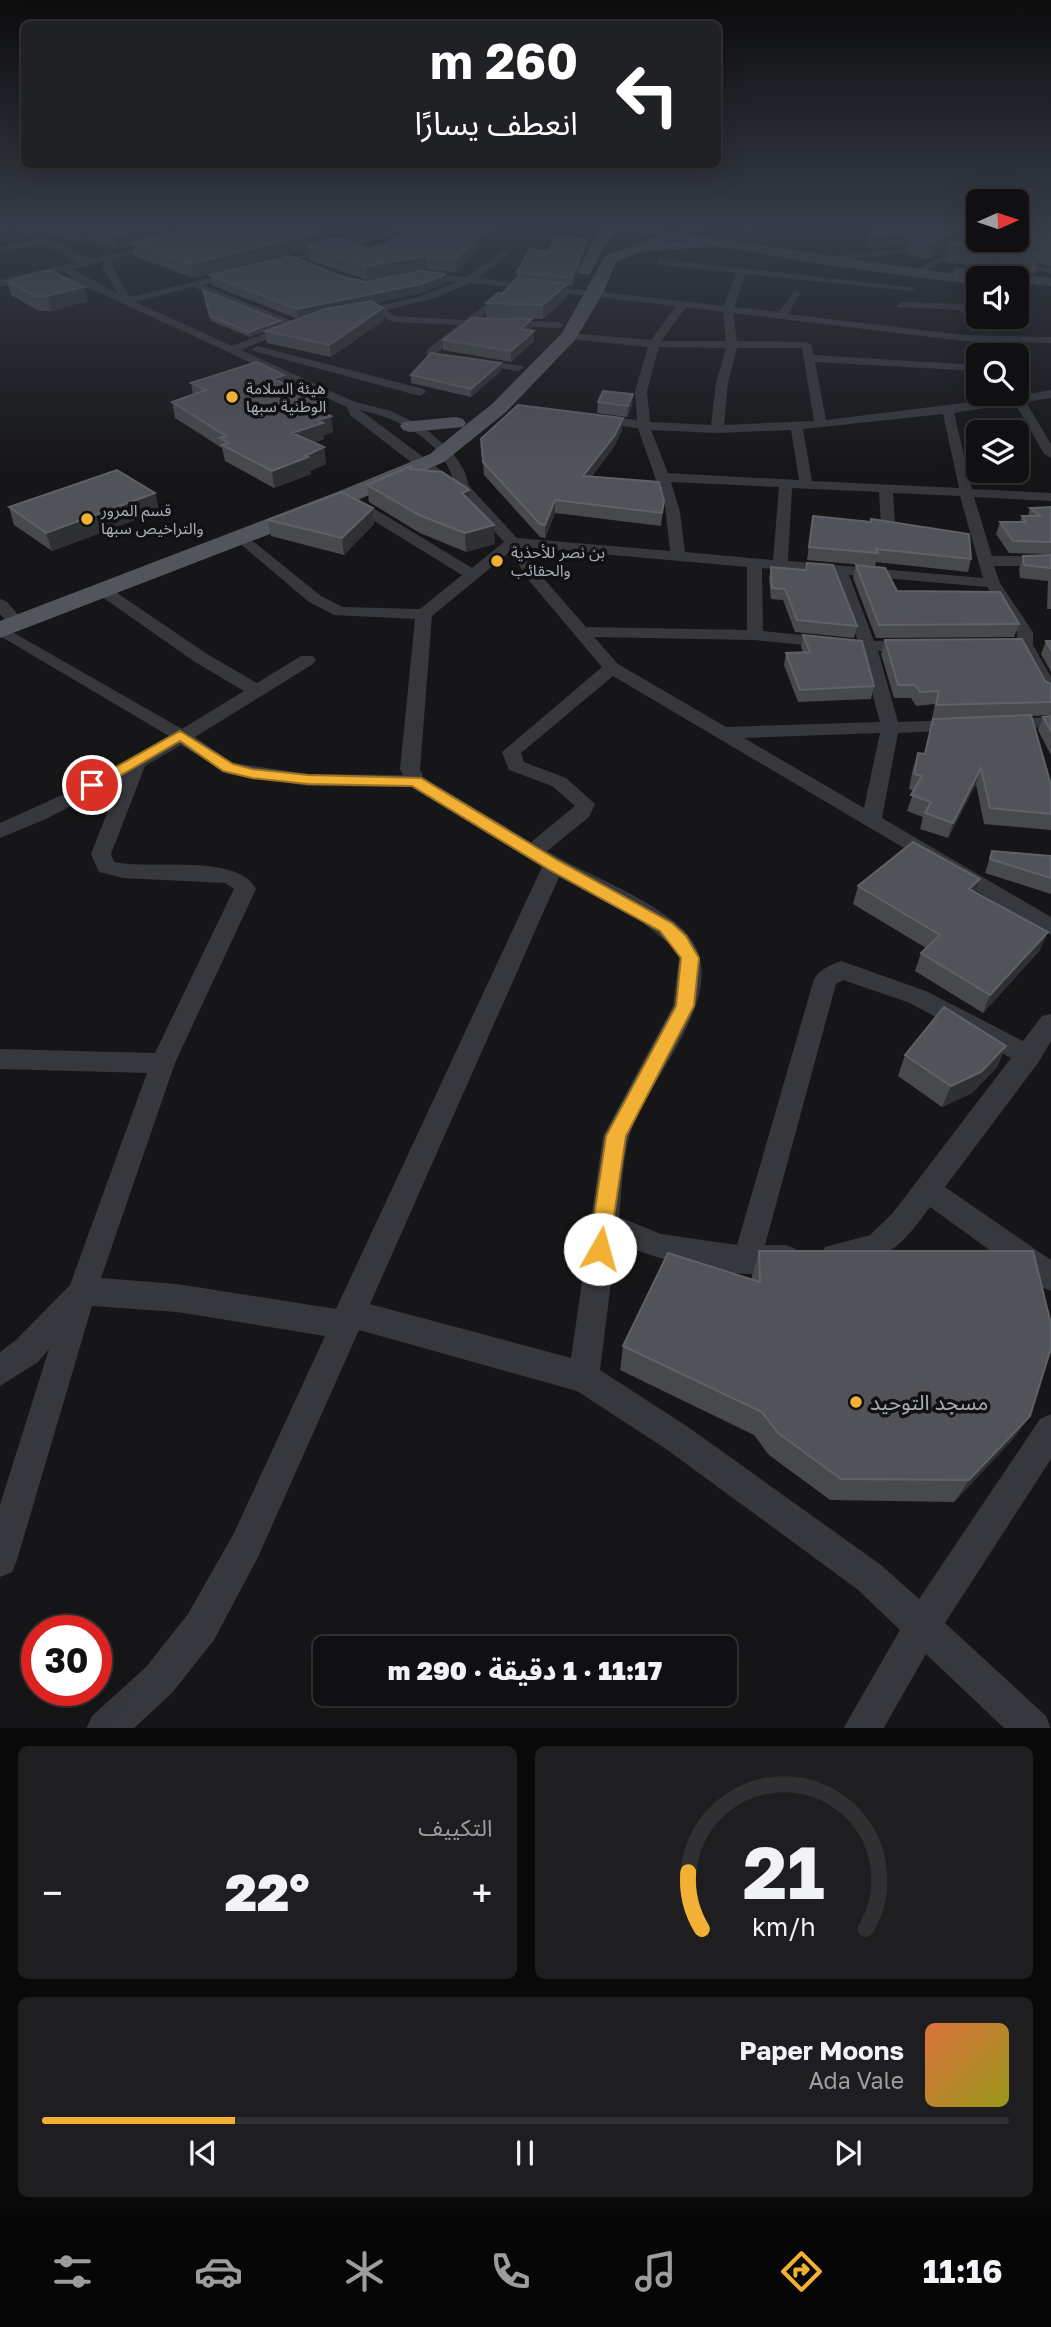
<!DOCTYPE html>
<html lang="ar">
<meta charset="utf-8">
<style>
:root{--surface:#101012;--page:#1e1e20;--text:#f1f3f6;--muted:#9c9d9f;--line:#303032;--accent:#f2b134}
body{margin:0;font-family:"Golos Text","Noto Sans Arabic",sans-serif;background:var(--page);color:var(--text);direction:rtl;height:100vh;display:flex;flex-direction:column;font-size:26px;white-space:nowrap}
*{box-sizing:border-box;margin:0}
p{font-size:23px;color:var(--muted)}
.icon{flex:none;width:38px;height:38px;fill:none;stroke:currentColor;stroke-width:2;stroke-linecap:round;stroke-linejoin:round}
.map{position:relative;height:1728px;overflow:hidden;direction:ltr}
.details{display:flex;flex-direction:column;gap:18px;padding:18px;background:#09090a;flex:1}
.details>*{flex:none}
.hud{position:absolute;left:21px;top:21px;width:700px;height:147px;border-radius:10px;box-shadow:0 7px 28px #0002,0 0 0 2px var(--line);direction:rtl;background:#202124;color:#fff;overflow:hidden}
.needle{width:46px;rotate:87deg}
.controls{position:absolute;left:966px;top:189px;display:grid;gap:14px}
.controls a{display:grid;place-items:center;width:63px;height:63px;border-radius:10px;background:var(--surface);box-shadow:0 7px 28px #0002,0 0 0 2px var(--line);font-size:35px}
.speed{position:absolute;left:21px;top:1615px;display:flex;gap:14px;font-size:35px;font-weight:700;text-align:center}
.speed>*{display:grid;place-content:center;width:91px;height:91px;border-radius:50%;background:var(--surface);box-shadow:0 7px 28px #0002,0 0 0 2px var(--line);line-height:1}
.speed .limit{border:10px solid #d22;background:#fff;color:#111}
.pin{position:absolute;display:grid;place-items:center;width:60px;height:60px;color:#fff;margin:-30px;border:4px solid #fff;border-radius:50%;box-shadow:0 2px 7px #0007}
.me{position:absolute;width:77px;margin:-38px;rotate:7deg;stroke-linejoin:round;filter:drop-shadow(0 0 5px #0008)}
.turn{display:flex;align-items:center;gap:24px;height:147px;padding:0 28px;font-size:32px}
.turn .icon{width:91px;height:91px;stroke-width:2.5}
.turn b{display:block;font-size:49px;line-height:60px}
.big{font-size:52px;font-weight:800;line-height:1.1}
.details .tile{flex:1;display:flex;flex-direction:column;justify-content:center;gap:10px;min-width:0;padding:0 24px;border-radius:10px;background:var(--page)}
.details .dial{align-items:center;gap:0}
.dial svg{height:182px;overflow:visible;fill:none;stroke:var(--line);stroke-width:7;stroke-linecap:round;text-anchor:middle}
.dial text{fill:var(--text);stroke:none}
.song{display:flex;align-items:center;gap:21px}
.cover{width:84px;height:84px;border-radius:10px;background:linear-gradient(135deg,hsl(20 70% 55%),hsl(60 70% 35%))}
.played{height:7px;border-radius:4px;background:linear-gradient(90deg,var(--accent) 20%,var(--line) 20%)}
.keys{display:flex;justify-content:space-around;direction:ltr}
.heat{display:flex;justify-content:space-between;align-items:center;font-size:38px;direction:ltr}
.details .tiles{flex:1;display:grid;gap:18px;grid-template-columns:1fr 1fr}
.tile:last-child{grid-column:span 2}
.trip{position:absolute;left:313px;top:1636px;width:424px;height:70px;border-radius:10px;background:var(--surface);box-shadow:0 7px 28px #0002,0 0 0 2px var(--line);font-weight:800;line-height:70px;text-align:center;direction:rtl}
.menu{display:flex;height:112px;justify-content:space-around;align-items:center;background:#060607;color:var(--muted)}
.menu .icon{width:49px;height:49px}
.menu .active{color:var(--accent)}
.menu b{font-size:32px;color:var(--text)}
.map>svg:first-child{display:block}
</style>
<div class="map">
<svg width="1051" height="1729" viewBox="0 0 1051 1729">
<rect width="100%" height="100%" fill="#161618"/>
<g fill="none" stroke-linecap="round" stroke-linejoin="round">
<!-- service -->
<path stroke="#37383d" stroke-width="5" d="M1023,266L1051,271
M925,268L978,238"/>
<!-- minor -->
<path fill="#37383d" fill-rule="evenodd" d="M407,226H423L268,268L263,265Z
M941,226H952L911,252L848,260L834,265L829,262L846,254L906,248Z
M42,238L45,243L0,253V247Z
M505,250L508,255L477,278L724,306L736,273L656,264L659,259L916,288L911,291L745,274L734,307L779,312L795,290L800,293L788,314L963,335L1051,337V343L963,341L733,313L737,341L806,342L811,345L814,355L978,365V371L815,362L826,420L1012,397L1011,394H1017V389L1024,395L1051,390V398L1026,402L1051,444V458L1044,454L1015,403L954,413L972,489L1051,493V501L974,497L992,556H1051V566H994L1000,583L1033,632V645L1051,677V698L1042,693L1017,645V632L987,587L849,575L874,641L911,640L919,645L911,650L878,651L898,722L958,720L967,725L958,730L898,733L882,818L1051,917V935L613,676L521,753L524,762L566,778L595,804L589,817L547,851C585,874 661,902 688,935C736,993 643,1082 629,1138C622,1163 622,1192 619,1217L661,1234L737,1245L814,979C820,969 831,965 841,961L926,991L1023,1041L1042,1016L1051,1014V1041L1038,1063L945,1187L1051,1260V1291L1041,1287L930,1207C907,1238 895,1255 857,1264C845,1267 837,1270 825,1265L821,1256L825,1247L870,1235L892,1214L1011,1058L910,1003L843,980L836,984L765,1245H786L796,1249L800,1258L796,1267C747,1286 663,1262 616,1242L600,1370L688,1427L881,1565L919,1599L1040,1419L1051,1414V1459L945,1623L1046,1716L1051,1729H1005L926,1654L883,1729H843L900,1630L857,1589L666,1449L577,1391L359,1330L258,1557L214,1640L172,1693L133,1729H86L92,1716L146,1667L188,1614L234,1533L325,1336L177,1312L92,1306L17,1560L12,1572L0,1577V1505L49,1349L38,1362L0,1386V1352L16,1340L70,1285L147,1073L0,1069V1049L155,1053L234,889L225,883L123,878L99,872L91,854L120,780L46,819L0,838V823L71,791L169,736L0,636V625L182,729L244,691L195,662L95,592V586H107L207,654L257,683L301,656H313L316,660L313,664L195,737L233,763L308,774L403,775L400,769L415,619L334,615L309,602L232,537L239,533L244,534L321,596L343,607L420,609L462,575L345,503V497H355L472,568L504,542L457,490L438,483L350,415L347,407L85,286L59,268L67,266L118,294L102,267L107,256H113L112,267L130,297L240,271V275L203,285L301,325L241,350L355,402L391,411L425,428L453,453L464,470L469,486L517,538L670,551L665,506L638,428L595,423L589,419L595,415L637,420L635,391L648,347L569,339L564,336L569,333L651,340L676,306L510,287L512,292L476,321V325L470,326L437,353L522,366L524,368L518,371L427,358V350L458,325L393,322L375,312L354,315L349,312L415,298L457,282L417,278L414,273L466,277ZM469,283L509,287L465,320L395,316L386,310L438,297ZM193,287L286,325L232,346L135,302ZM686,307L723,312L726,341H661ZM659,347L726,348L716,383L711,425L650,422L647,391ZM737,348H802L814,421L724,425L728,383ZM360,410C396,417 442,440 453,479ZM943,414L959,488L812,481L803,429ZM651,430L717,433L791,430L799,480L668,473ZM671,482L779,487L773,560L685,552L680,512ZM792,488L879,492L881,526C889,535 902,539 914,536V530L895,524L893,493L960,496L983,578L788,561ZM523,547L747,567V630L586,627L538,572ZM511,551L526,577L602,667L502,752L509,770L552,786L575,806L531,842L423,777L420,769L432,616ZM762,568L833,574L858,641L763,631ZM594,637L754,640L861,651L880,722L726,727L618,664ZM880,733L864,808L744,738ZM181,745L228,774L308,786L411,787L542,867L336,1309L177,1284L101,1278L175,1063L256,889C238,853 151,870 114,862L111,854L145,766ZM559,877L642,922L672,946L679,958L673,1006L603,1136L571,1358L370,1304Z
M901,302L963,304L979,319L970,321L960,310L897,307Z
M505,321L559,322L564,325L559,328L501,326V322Z
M257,346L424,389L426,392L420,396L253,351L252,349Z
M0,599L6,601L23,620V626H11L0,614Z
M1051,717V727L1007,729L998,724L1007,719Z"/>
<!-- tertiary -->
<path fill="#37383d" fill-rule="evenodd" d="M7,226H22L90,259L169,241L175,244L52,274L92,281V287L88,288L40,277L0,287V279L78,262Z
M694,226H713L668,240L662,237Z"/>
<!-- secondary -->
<path fill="#45474d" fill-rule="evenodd" d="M601,226H633L953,274L954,269L959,268L1051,278V286L1017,283V278H978V285L834,266Z"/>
<!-- primary -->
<path fill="#53555c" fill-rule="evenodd" d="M609,226L622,228L605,245L590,274H580L578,271L594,240Z
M668,233L675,237L667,242L711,239L718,243L711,247L643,251L616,262L603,293L575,340L506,412L444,462L353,502L0,638V621L337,492L430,454L463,427L410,432L403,430L400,426L403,422L456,417L463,419L466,423L463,427L492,404L562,333L605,256Z"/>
</g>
<!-- wall -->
<path fill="#47494d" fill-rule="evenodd" d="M27,226H171L172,233L185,230L176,226H323L311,229L319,232L321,243L368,249L478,239V249L456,273L427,269L367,280L309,260L308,249L193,278L135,256L133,245L116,249L91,240L78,243Z
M727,226H752L747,230Z
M880,226H927L926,229L978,226V240H1017V226H1051V266L1038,263L1035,274L946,262L949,249L930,259L907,255L909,243L905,245L866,248ZM968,238L967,244L961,243Z
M587,239V247L572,286H567V298L543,319L486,317V303L502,294L517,278V272L549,251Z
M210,275L340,276L366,282L446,283L421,293L375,303L384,320L331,357L267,343L265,331L250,337L211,321L204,295L280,321L281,325L298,319L212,285Z
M7,281L88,301L51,311H39L11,295Z
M532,329L531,330L534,331V341L511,362L443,350V340Z
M501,363V371L471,397L411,383V375Z
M284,375L285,383L327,414L333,432L324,435V439L313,443L324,447L326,464L310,471L311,474L274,488L225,461L222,448L175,418L172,402L193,395L191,383Z
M633,394L632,405L627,417L597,413L598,402Z
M622,430L614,447L592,476L664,501L661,526L555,513L545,538L540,537L484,475L481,439Z
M411,469L469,490V500L495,544L466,552L420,533L369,502L367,485Z
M155,493L159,511L52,551L14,525L9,507Z
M1051,507V554L1009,553L996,534L1000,522H1020L1022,516H1028L1030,508Z
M373,508L374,524L344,555L271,536L268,520Z
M813,516L971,559L968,572L876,562L875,566L807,560Z
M1051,555V609H1047L1048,581L1020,578L1019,569L1023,556Z
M856,565L897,591L1019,624L1014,637L876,638L853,578Z
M771,567L857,626L854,638L795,632L783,600L771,599L769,578Z
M803,635L874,686L871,699L798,702L784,665L786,653L803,652L801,647Z
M885,640L1045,681L1051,684V715L1031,716L1051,785V830L984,824L976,784L948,838L920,829L923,817L907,811L914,791L909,789L913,768L918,753L924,754L933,719L996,717L932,718L935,704L916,706L911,698H894L881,654Z
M1046,641H1051V672L1041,654Z
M1051,716V755L1038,730L1043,717Z
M992,851L1051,856V894L985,873Z
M858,886L975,892L1040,950L983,1013L915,971L921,953L926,948L853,904Z
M1006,1046L997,1067L972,1093L942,1107L898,1076L905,1055Z
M759,1251L1030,1416L1013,1439L954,1502L830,1500L769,1455L754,1435L620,1370L623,1346L752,1279V1276Z"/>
<!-- shaded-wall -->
<path fill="#2f3033" d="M0,226H6L10,240L0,242Z
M155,226H171L173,236L132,243L133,245L116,249L113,236Z
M288,226H323L289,235Z
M476,226H508L478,239V249L456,273V259L458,234Z
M917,226H927L926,233L910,238L909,243L905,245L866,248L869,235Z
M963,226H978V233L970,234L968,238L956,245L950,244L949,249L930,259L934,242Z
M88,227L91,240L78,243L75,230Z
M319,232L321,245L308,246V249L193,278L191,264Z
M587,239V247L572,286V278Z
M426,256L427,269L367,280L366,266Z
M446,274V283L421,293L298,319L297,309Z
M567,284V298L543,319V305Z
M84,287L88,301L51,311L47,296Z
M383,308L384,320L331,357L329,345Z
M532,319V329L521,339V329Z
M280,321L281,326L250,337L249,332Z
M534,331V341L511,362V351Z
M501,363V371L471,397V389Z
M284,375L286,390L273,379Z
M633,394L632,405L627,417L628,406Z
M325,399L327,415L308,406Z
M331,416L333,432L324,435V439L294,449L292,433L318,420Z
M623,418L622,430L614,447L582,488L583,476Z
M324,447L326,464L310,471L311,474L274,488L272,471Z
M469,490L470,508L462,493Z
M155,493L159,511L52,551L46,533Z
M555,500V513L545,538V525Z
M373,508L374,524L344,555L342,538Z
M494,525L495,544L466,552L465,533Z
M981,768L976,784L948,838L953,823Z
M980,879L973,898L969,889Z
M1048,932L1040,950L983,1013L990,995Z
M1006,1046L997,1067L972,1093L942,1107L951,1086Z
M1030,1416L1013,1439L954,1502L969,1480Z"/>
<!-- building -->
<path fill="#525359" stroke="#5f6168" stroke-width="2" d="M64,226H155L113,236L88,227L75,230Z
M201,226H302L319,232L191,264L132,243Z
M421,226H476L458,234L478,236L456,259L426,256L366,266L308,246L337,238L368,249L385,244Z
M880,226H917L908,232L869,235Z
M931,226H963L934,242L910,238Z
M978,229V235L970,234Z
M1017,232L1051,238V247L1006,240H1017Z
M555,237L587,239L572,278L517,272L530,249L549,251Z
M955,242L1040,256L950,244Z
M290,256L340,276L366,282L420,271L446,274L421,284L297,309L210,275Z
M49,270L84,287L47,296H35L7,281Z
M517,278L567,284L543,305L486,303L498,293L502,294Z
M203,290L280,321L249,332L210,316Z
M371,301L383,308L329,345L265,331L326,309Z
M472,318L532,319L521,329L534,331L511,351L443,340Z
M431,353L501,363L471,389L411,375Z
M257,362L284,375L273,379L325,399L308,406L331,416L318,420L323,423L292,433L324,447L305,456L308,457L272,471L222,445L229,443L220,438L226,436L172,402L206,390L191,383Z
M603,391L633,394L628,406L598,402Z
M518,405L623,418L615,435L583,476L659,482L664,501L662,513L555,500L545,525L540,524L483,462L481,439Z
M411,466L410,469L442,472L467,488L469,490L462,493L494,525L465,533L419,515L367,485Z
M117,470L155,493L46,533L9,507Z
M341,492L373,508L342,538L268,520Z
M1051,507V542L1013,541L1000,522H1026L1022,516H1040L1030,508Z
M813,516L871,522V519L969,534L971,559L876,549L878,553L809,547Z
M1051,555V568L1024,565L1023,556Z
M807,563L833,565L857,626L797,620L785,589L772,588L771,567L806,570Z
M856,565L885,568L897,591L1000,592L1019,624L879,625Z
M803,635L862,641L874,686L800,690L786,653L810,652Z
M1022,639L1045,681L1051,684V702L936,705L939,691L920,692L915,685H898L885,640Z
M1046,641H1051V650Z
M1031,715L1051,785V814L990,808L981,768L953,823L925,813L931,802L911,795L922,776L914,774L918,753L925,754L933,719Z
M1051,716V731L1043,717Z
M913,842L980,879L969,889L1048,932L990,995L921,953L940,935L858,886Z
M992,851L1051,856V878L990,859Z
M944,1007L1006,1046L981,1072L951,1086L905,1055Z
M759,1251H1033L1051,1324V1348L1030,1416L969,1480L841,1479L778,1433L762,1412L623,1346L668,1253L760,1282Z"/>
<!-- sky -->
<linearGradient id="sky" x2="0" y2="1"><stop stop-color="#0c0c0d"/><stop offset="0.48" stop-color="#363c48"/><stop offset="1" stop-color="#363c48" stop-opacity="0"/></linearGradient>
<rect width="1051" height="468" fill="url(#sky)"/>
<!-- route -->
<path fill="#f2b134" stroke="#9d7322" stroke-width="2" d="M180,731L233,764L252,769L308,775L421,778L559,861L672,923L686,936L699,958L694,1006L626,1136L608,1256L600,1259L593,1256L589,1249L606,1136L676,1006L681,958L660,931L548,869L412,786L308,784L252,778L223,771L180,741L97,789L92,790L84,785Z"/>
<!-- markers -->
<g fill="#f2b134" stroke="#111113" stroke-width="2.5">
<circle cx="232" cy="397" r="7"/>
<circle cx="87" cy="519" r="7"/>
<circle cx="497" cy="561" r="7"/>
<circle cx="856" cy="1402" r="7"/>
</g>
<g text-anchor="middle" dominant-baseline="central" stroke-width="7" stroke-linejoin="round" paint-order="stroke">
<!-- far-poi labels -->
<g font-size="16" fill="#a8adb8" stroke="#111113" text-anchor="start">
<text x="246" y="388">هيئة السلامة<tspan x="246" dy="18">الوطنية سبها</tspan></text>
<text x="101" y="510">قسم المرور<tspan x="101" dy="18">والتراخيص سبها</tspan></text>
<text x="511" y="552">بن نصر للأحذية<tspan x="511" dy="18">والحقائب</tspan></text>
</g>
<!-- near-poi labels -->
<g font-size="21" fill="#a8adb8" stroke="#111113" text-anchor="start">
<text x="870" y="1402">مسجد التوحيد</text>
</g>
</g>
</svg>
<div class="controls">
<a><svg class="needle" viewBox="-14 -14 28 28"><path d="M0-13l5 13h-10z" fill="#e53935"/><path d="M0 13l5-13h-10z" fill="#9c9d9f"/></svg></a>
<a><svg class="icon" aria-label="sound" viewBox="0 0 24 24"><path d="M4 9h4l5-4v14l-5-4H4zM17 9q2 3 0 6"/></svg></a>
<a><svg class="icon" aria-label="search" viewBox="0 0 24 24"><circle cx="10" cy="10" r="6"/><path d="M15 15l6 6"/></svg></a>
<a><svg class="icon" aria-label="layers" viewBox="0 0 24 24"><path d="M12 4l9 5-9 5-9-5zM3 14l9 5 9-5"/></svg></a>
</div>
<div class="speed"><div class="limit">30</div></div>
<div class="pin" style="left:92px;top:785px;background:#d93025"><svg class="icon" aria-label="arrive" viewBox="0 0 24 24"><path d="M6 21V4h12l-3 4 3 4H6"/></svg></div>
<svg class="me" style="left:600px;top:1249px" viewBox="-20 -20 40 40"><circle r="19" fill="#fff"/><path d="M0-13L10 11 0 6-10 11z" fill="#f2b134"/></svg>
<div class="trip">11:17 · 1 دقيقة · 290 m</div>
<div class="hud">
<div class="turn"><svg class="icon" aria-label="left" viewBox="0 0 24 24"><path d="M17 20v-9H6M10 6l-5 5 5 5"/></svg><div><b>260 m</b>انعطف يسارًا</div></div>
</div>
</div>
<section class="details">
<div class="tiles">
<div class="tile dial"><svg viewBox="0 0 100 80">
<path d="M14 69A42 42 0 1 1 86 69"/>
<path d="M14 69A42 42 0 0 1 8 44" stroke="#f2b134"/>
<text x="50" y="56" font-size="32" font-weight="700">21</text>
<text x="50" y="72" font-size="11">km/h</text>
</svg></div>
<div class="tile"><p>التكييف</p>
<div class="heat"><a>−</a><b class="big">22°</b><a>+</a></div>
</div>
<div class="tile">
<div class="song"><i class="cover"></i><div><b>Paper Moons</b><p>Ada Vale</p></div></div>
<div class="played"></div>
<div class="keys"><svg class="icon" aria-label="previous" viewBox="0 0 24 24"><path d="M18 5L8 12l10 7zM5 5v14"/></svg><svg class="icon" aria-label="pause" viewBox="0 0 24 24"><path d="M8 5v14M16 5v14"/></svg><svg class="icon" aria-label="next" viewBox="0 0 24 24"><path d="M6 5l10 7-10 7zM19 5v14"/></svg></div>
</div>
</div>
</section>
<nav class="menu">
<b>11:16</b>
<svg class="icon active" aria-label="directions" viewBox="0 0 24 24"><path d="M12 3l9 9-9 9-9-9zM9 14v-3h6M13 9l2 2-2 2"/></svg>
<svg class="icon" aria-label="music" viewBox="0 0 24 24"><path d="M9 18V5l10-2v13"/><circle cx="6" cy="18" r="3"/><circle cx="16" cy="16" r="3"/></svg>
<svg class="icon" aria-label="phone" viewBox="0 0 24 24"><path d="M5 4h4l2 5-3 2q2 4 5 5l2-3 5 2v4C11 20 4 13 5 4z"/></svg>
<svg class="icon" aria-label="climate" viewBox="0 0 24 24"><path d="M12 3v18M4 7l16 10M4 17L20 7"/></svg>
<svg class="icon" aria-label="car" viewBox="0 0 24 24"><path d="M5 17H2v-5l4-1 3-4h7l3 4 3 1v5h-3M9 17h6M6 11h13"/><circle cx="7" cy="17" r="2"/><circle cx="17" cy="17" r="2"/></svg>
<svg class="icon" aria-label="filters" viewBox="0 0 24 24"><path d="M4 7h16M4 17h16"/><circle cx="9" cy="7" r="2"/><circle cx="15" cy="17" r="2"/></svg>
</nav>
